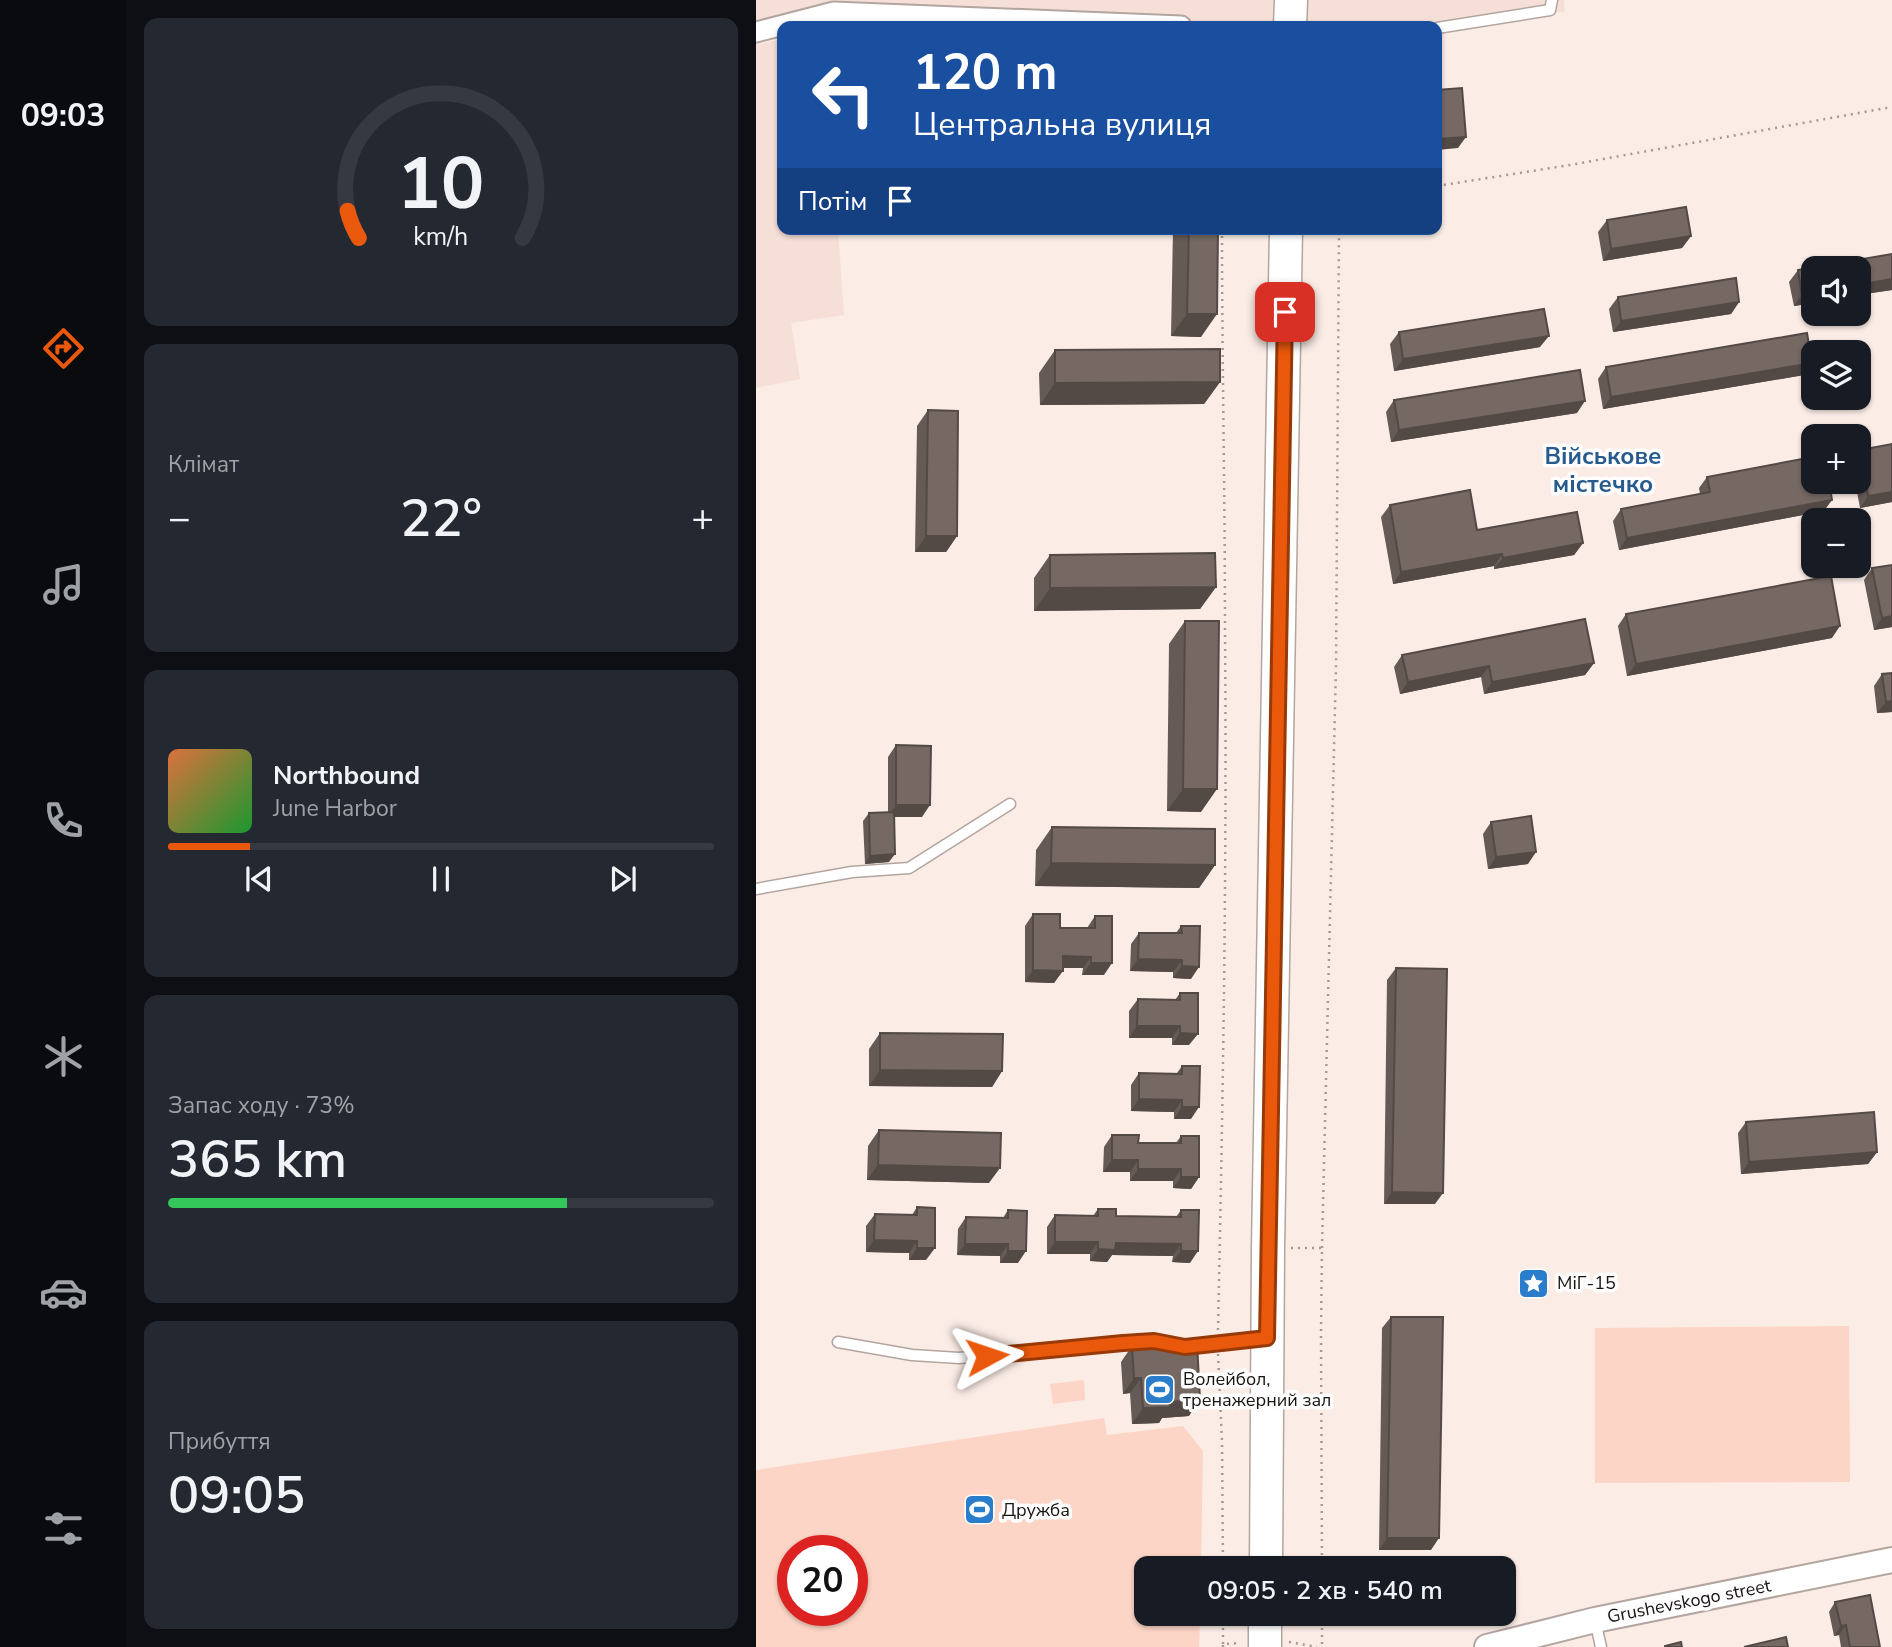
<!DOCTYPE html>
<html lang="uk">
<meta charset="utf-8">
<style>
:root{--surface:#171b24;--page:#242831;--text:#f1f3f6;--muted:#9ea1a6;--line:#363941;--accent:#ea580c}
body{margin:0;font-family:"Nunito Sans",sans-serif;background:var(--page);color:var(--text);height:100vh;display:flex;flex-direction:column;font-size:26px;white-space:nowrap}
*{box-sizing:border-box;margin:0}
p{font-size:23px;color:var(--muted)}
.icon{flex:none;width:38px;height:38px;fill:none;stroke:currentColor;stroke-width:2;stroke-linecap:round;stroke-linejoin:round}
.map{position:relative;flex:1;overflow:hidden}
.sheet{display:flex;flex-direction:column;gap:18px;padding:18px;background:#0d0f14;width:630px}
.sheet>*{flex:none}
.top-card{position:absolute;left:21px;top:21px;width:665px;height:214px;border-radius:14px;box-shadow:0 2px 5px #0004;background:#1a4fa0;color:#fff;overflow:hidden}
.tools{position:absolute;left:1045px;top:256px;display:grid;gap:14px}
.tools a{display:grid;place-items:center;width:70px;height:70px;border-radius:14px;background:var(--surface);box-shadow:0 2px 5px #0004;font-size:35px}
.speed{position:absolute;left:21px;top:1535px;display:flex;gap:14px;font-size:35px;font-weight:700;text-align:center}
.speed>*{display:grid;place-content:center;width:91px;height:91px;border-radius:50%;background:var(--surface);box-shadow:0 2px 5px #0004;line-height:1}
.speed .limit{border:10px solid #d22;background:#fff;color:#111}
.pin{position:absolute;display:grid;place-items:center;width:60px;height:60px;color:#fff;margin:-30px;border-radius:14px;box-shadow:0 4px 10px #0006}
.me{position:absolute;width:77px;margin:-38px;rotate:85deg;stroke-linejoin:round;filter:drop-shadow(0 0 5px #0008)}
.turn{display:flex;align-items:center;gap:24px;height:147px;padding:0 21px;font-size:32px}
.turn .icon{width:91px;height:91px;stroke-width:2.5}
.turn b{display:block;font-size:49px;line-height:60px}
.then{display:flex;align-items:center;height:66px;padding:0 21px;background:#0003;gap:14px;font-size:26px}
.big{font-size:52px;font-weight:600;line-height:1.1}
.sheet .widget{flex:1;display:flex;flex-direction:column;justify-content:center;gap:10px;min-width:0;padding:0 24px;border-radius:14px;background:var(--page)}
.sheet .dial{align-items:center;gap:0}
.dial svg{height:182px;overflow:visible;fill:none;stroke:var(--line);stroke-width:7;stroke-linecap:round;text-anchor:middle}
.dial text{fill:var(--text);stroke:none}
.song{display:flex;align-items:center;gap:21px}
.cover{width:84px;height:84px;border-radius:10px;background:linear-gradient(135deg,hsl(20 70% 55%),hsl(130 70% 35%))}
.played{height:7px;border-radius:4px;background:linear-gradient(90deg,var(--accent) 15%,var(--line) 15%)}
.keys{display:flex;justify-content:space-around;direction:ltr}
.heat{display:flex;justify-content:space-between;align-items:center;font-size:38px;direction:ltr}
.charge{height:10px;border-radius:5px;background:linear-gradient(90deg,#34c759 73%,var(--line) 0)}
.trip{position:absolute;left:378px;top:1556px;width:382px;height:70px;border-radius:14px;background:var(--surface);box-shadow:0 2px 5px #0004;font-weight:600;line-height:70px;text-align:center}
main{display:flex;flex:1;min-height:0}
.menu{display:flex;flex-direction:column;width:126px;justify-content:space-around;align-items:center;background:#090b0e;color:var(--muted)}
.menu .icon{width:49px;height:49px}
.menu .selected{color:var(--accent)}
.menu b{font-size:32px;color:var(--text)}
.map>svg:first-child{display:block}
</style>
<main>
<nav class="menu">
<b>09:03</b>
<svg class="icon selected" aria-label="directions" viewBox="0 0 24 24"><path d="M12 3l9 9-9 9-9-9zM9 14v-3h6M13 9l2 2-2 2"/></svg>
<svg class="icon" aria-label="music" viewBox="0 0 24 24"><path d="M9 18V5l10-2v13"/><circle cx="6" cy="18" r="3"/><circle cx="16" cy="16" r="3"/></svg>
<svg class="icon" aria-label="phone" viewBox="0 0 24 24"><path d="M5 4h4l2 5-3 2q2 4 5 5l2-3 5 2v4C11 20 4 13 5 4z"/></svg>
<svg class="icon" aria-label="climate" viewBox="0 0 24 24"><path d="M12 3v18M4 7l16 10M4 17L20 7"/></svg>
<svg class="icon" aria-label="car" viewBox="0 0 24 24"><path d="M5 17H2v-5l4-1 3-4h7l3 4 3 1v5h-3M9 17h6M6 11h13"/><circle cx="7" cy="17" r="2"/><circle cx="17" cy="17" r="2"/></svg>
<svg class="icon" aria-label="filters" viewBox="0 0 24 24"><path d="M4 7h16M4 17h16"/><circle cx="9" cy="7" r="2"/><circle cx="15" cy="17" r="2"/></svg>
</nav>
<section class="sheet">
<div class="widget dial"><svg viewBox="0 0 100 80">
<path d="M14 69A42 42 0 1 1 86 69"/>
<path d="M14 69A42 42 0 0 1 9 57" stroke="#ea580c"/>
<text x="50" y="56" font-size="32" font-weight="700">10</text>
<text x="50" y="72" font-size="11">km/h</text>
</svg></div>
<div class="widget"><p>Клімат</p>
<div class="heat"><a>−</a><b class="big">22°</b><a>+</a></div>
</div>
<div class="widget">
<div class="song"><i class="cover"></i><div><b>Northbound</b><p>June Harbor</p></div></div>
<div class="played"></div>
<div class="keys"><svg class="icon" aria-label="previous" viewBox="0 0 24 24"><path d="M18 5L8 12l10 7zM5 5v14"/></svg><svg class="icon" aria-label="pause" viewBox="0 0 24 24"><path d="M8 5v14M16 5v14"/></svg><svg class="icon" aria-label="next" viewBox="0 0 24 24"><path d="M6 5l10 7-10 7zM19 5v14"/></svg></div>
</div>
<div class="widget"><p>Запас ходу · 73%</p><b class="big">365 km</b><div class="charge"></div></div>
<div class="widget"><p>Прибуття</p><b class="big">09:05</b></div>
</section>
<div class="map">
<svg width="1136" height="1647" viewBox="0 0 1136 1647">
<rect width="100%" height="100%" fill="#fbece6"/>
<!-- built -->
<path fill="#f6dfd7" d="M0,0H808L809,12L603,26H425L78,12L0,32Z
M26,39V229H82L88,315L35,323L44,379L0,388V45Z"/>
<!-- green -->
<path fill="#fdd5c6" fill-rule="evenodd" d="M1093,1326L1094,1482L839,1483V1328Z
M328,1380L329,1400L297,1404L294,1384Z
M348,1418L351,1435L427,1426L447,1451L445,1568H390V1614H444L443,1647H0V1470ZM37,1550H96V1610H37Z"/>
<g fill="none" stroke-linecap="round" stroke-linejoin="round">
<defs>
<path id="service" d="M681,28L794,10L796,0
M0,889L96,872L153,868L254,804
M82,1342L156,1355L203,1358L367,1343L398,1341L429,1347L507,1338
M839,1620L845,1647"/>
<path id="minor" d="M0,32L78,12L425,26"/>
<path id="tertiary" d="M731,1647L839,1620L1136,1560"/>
<path id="trunk" d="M534,26L535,0
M510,1568L512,1248L530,229
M509,1647V1614"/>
</defs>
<!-- service casing -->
<use href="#service" stroke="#b3a59f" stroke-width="13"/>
<!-- minor casing -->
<use href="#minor" stroke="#b3a59f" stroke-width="23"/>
<!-- tertiary casing -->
<use href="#tertiary" stroke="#b3a59f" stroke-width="28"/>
<!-- trunk casing -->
<use href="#trunk" stroke="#b3a59f" stroke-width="35"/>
<!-- path -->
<path stroke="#a49994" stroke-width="2.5" stroke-dasharray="2 5" stroke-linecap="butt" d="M681,186L814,165L1136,107
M535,1248H566L565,1332L566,1568
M566,1248L580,666L583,229
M462,1330C467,1096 471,862 469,628C469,495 466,362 466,229
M462,1354L466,1441L467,1568
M467,1614V1644
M566,1614V1647
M533,1642L561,1647
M467,1647V1644L485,1643"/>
<!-- service -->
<use href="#service" stroke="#fff" stroke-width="10"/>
<!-- minor -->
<use href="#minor" stroke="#fff" stroke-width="19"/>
<!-- tertiary -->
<use href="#tertiary" stroke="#fff" stroke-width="24"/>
<!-- trunk -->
<use href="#trunk" stroke="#fff" stroke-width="32"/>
</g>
<!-- wall -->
<path fill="#655a56" d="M851,220L935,236L926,248L847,261L842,232Z
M417,229H462L445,337L415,336Z
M1136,254V290L1102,295V268H1057V303L1038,306L1033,282L1042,270Z
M862,297L983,302L975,314L857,332L853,309Z
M643,332L784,347L638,371L634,344Z
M299,350L464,382L448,404L284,405L283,373Z
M850,367L1048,375L847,409L842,379Z
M638,400L821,413L635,442L630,412Z
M172,410L201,536L190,552H159L161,426Z
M1136,444V502L1104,508L1099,481H1102V452L1104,450Z
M951,477L1068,511L863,550L857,521L865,509L944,494L943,488Z
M634,505L721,530L827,543L818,555L738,569V566L637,584L625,517Z
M294,555L460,587L444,609L278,611V578Z
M1136,565V627L1118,630L1108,580L1116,568Z
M870,614L1076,638L871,676L862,626Z
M429,621L445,812L411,811L413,644Z
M646,655L838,663L829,675L728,694L725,677L644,694L638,667Z
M1126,674L1136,712L1121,713L1118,686Z
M140,745L166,817H138L133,862L109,864L107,821L113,813L132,812V757Z
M735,822L772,864L732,869L727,834Z
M296,827L459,865L443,888L279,886L280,850Z
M277,914L304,928H331L339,916L348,975H326L327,968H307L298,983L269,982V926Z
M425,926L435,979L417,978V972L374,971L375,944L383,933H420Z
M640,968L679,1204H628L631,980Z
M424,993L433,1045H416V1038H373V1011L382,999L419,1000Z
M124,1033L246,1071L236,1087L113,1086V1049Z
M426,1066L435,1119H418V1112L375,1111V1085L383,1073H421Z
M990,1122L1121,1152L1112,1164L985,1174L982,1133Z
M123,1130L233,1183L111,1180L112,1146Z
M356,1135L382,1143H420L425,1136L443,1177L435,1189L417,1188V1181H374V1172H347L348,1147Z
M161,1207L170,1260H153V1253L110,1252V1226L119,1214L156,1215Z
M342,1209L360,1216L420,1217L425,1210L434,1263L416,1262L417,1256L356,1255L351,1262L334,1261V1254H291V1227L299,1215L337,1216Z
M252,1210L262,1263H244V1256L201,1255L202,1229L210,1217L247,1218Z
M635,1317L675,1550H623L626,1328Z
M376,1346L433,1416L406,1418L403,1423L376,1424L374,1393L367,1394L365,1362Z
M1079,1602L1124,1647H1085L1083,1635L1078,1636L1073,1612Z"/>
<!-- shaded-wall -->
<path fill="#534a46" d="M710,137L702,148L681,150V139Z
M935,236L926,248L847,261L855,249Z
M1136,279V290L1102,295V285Z
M1057,293V303L1038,306L1046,295Z
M983,302L975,314L857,332L865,321Z
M431,314H461L445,337L415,336Z
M793,336L784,347L638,371L647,359Z
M1056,363L1048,375L847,409L855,397Z
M464,382L448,404L284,405L299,383Z
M829,401L821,413L635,442L643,430Z
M1136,492V502L1104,508L1112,496Z
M1076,500L1068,511L863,550L871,538Z
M170,536H201L190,552H159Z
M827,543L818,555L738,569L747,558Z
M746,554L738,566L637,584L645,572Z
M460,587L444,609L278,611L294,588Z
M1136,616V627L1118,630L1126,618Z
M1084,626L1076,638L871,676L880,664Z
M838,663L829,675L728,694L736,682Z
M733,666L725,677L644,694L652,682Z
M1136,701V712L1121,713L1130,702Z
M427,789H461L445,812L411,811Z
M140,805H174L166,817H132Z
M780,852L772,864L732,869L740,857Z
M139,854L133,862L109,864L114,856Z
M295,863L459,865L443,888L279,886Z
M307,956L335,957L327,968H298Z
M382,959L426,960L417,972L374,971Z
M335,963H356L348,975H326Z
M426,966L443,967L435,979L417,978Z
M277,970L307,971L298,983L269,982Z
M381,1026H424L416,1038H373Z
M424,1033L442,1034L433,1045H416Z
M124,1070L246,1071L236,1087L113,1086Z
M383,1099L426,1100L418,1112L375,1111Z
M426,1107H443L435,1119H418Z
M1121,1152L1112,1164L985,1174L993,1162Z
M356,1160H382L374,1172H347Z
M122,1165L244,1168L233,1183L111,1180Z
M382,1169H425L417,1181H374Z
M425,1177H443L435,1189L417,1188Z
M636,1192L687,1193L679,1204H628Z
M118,1240L161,1241L153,1253L110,1252Z
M299,1242H342L334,1254H291Z
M360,1243L425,1244L417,1256L356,1255L351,1262L334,1261L342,1249Z
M209,1244H252L244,1256L201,1255Z
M161,1248H179L170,1260H153Z
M252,1251H270L262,1263H244Z
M425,1251H442L434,1263L416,1262Z
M378,1378H385L374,1393L367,1394Z
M444,1400L433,1416L406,1418L403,1423L376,1424L387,1408L414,1402Z
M631,1538H683L675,1550H623Z
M1090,1625L1083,1635L1078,1636L1085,1626Z"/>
<!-- building -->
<path fill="#766964" stroke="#534a46" stroke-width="2" d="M706,88L710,137L681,139V90Z
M930,207L935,236L855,249L851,220Z
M433,229H462L461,314H431Z
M1136,254V279L1102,285V268H1057V293L1046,295L1042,270Z
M980,278L983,302L865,321L862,297Z
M788,309L793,336L647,359L643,332Z
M1051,333L1056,363L855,397L850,367Z
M464,349V382L299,383V350Z
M824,370L829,401L643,430L638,400Z
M172,410L202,411L201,536H170Z
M1136,444V492L1112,496L1104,450Z
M1057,457V481H1073L1076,500L871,538L865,509L954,492L951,477Z
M714,490L721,530L821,512L827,543L747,558L746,554L645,572L634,505Z
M459,553L460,587L294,588V555Z
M1136,565V616L1126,618L1116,568Z
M1075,576L1084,626L880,664L870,614Z
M829,619L838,663L736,682L733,666L652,682L646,655Z
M429,621H463L461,789H427Z
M1136,673V701L1130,702L1126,674Z
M140,745L175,746L174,805H140Z
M138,812L139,854L114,856L113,813Z
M775,816L780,852L740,857L735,822Z
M296,827L459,829V865L295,863Z
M277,914H304V928H339V916H356V963H335V957L307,956V971L277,970Z
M425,926H444L443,967L426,966V960L382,959L383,933H426Z
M640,968L691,969L687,1193L636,1192Z
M424,993H442V1034L424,1033V1026H381L382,999L424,1000Z
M124,1033L247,1034L246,1071L124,1070Z
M426,1066H444L443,1107H426V1100L383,1099V1073L426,1074Z
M1118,1112L1121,1152L993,1162L990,1122Z
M123,1130L245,1133L244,1168L122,1165Z
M356,1135H383L382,1143H425V1136H443V1177H425V1169H382V1160H356Z
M161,1207L179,1208V1248H161V1241L118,1240L119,1214L161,1215Z
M342,1209H360V1216L425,1217V1210H443L442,1251H425V1244L360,1243L359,1250L342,1249V1242H299V1215L342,1216Z
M252,1210L271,1211L270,1251H252V1244H209L210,1217L252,1218Z
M635,1317H687L683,1538H631Z
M441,1342L444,1400L414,1402V1407L387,1408L385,1378H378L376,1346Z
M1114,1595L1124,1647H1094L1090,1625L1085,1626L1079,1602Z
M1030,1637L1032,1647H988Z
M925,1642L926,1647H909V1646Z"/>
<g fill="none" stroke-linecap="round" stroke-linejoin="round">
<defs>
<path id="route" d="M231,1356L367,1343L398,1341L429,1347L511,1338L529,312"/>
</defs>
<!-- route casing -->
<use href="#route" stroke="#983908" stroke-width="18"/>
<!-- route -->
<use href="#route" stroke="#ea580c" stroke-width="12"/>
</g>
<!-- icons -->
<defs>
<symbol id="sight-square" viewBox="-11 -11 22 22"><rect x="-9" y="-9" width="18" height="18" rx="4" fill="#297dcb" stroke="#fdfdfd"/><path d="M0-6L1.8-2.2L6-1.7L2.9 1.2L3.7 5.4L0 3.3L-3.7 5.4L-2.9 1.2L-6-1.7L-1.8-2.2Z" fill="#fff"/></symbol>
<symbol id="stadium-square" viewBox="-11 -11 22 22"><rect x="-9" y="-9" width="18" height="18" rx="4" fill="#297dcb" stroke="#fdfdfd"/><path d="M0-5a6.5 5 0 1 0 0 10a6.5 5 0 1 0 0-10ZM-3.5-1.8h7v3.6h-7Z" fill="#fff"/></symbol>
</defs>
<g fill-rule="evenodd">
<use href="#sight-square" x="760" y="1266" width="35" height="35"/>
<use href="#stadium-square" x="386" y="1372" width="35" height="35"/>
<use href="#stadium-square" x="206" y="1492" width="35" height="35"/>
</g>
<g text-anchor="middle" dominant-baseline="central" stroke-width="7" stroke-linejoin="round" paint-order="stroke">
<!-- poi labels -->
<g font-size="18" fill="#191412" stroke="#fdfdfd" text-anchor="start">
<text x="801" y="1283">МіГ-15</text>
<text x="427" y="1379">Волейбол,<tspan x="427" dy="21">тренажерний зал</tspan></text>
<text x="246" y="1510">Дружба</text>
</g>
<!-- street labels -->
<g font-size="18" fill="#191412" stroke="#fdfdfd">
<text transform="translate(933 1601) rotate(-11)">Grushevskogo street</text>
</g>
<!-- district labels -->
<g font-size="24" font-weight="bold" fill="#275a8d" stroke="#fdfdfd">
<text x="847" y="456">Військове<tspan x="847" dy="28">містечко</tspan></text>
</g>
</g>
</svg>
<div class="tools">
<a><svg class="icon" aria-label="sound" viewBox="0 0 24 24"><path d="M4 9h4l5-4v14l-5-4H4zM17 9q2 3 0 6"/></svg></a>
<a><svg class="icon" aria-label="layers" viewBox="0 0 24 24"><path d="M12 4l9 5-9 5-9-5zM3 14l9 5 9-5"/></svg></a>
<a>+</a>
<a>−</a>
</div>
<div class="speed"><div class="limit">20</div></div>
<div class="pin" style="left:529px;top:312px;background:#d93025"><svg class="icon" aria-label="arrive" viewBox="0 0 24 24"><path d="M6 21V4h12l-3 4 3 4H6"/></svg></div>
<svg class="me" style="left:231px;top:1356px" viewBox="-20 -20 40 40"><path d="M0-17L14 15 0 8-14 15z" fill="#ea580c" stroke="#fff" stroke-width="4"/></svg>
<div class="trip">09:05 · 2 хв · 540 m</div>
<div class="top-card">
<div class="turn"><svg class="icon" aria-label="left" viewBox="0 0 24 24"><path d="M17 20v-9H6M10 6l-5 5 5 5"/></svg><div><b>120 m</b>Центральна вулиця</div></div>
<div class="then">Потім<svg class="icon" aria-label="arrive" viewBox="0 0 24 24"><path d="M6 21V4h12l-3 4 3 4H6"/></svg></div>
</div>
</div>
</main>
